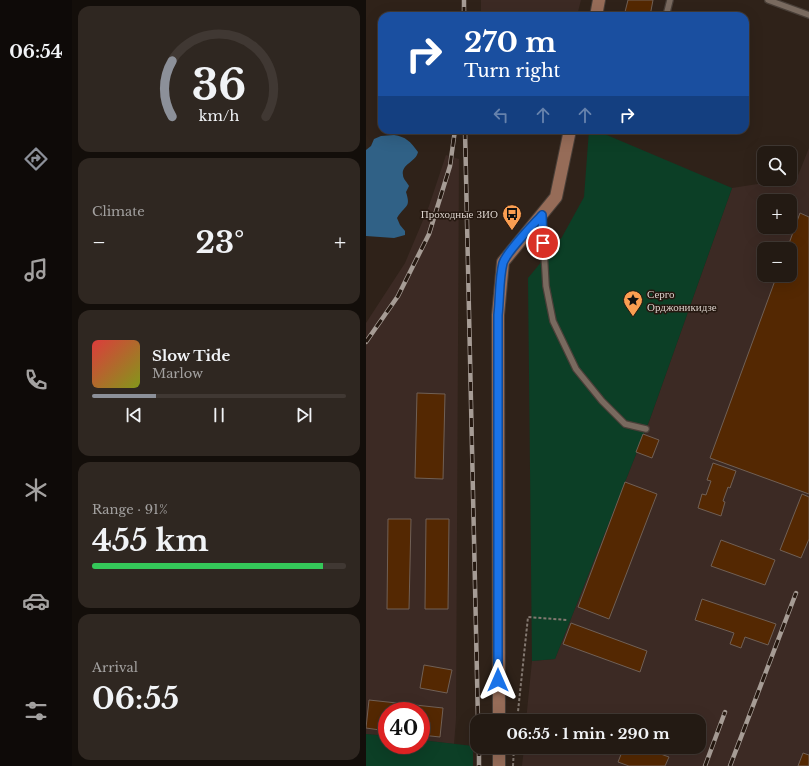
<!DOCTYPE html>
<meta charset="utf-8">
<style>
:root{--surface:#231a13;--page:#2f2721;--text:#f1f3f6;--muted:#a3a1a0;--line:#403833;--accent:#8c9099}
body{margin:0;font-family:"Libre Baskerville",serif;background:var(--page);color:var(--text);height:100vh;display:flex;flex-direction:column;font-size:15px;white-space:nowrap}
*{box-sizing:border-box;margin:0}
p{font-size:13px;color:var(--muted)}
.icon{flex:none;width:22px;height:22px;fill:none;stroke:currentColor;stroke-width:2;stroke-linecap:round;stroke-linejoin:round}
.map{position:relative;flex:1;overflow:hidden}
.drawer{display:flex;flex-direction:column;gap:6px;padding:6px;background:#130e0a;width:294px}
.drawer>*{flex:none}
.hud{position:absolute;left:12px;top:12px;width:371px;height:122px;border-radius:12px;box-shadow:0 4px 16px #0002,0 0 0 1px var(--line);background:#1a4fa0;color:#fff;overflow:hidden}
.tools{position:absolute;left:391px;top:146px;display:grid;gap:8px}
.tools a{display:grid;place-items:center;width:40px;height:40px;border-radius:8px;background:var(--surface);box-shadow:0 4px 16px #0002,0 0 0 1px var(--line);font-size:20px}
.speed{position:absolute;left:12px;top:702px;display:flex;gap:8px;font-size:20px;font-weight:700;text-align:center}
.speed>*{display:grid;place-content:center;width:52px;height:52px;border-radius:50%;background:var(--surface);box-shadow:0 4px 16px #0002,0 0 0 1px var(--line);line-height:1}
.speed .limit{border:6px solid #d22;background:#fff;color:#111}
.pin{position:absolute;display:grid;place-items:center;width:34px;height:34px;color:#fff;margin:-17px;border:2px solid #fff;border-radius:50%;box-shadow:0 1px 4px #0007}
.me{position:absolute;width:44px;margin:-22px;rotate:0deg;stroke-linejoin:round;filter:drop-shadow(0 0 3px #0008)}
.turn{display:flex;align-items:center;gap:14px;height:84px;padding:0 20px;font-size:18px}
.turn .icon{width:52px;height:52px;stroke-width:2.5}
.turn b{display:block;font-size:28px;line-height:34px}
.lanes{display:flex;align-items:center;height:38px;padding:0 20px;background:#0003;justify-content:center;gap:20px;direction:ltr}
.lanes .off{opacity:.35}
.big{font-size:30px;font-weight:700;line-height:1.1}
.drawer .widget{flex:1;display:flex;flex-direction:column;justify-content:center;gap:6px;min-width:0;padding:0 14px;border-radius:12px;background:var(--page)}
.drawer .dial{align-items:center;gap:0}
.dial svg{height:104px;overflow:visible;fill:none;stroke:var(--line);stroke-width:7;stroke-linecap:round;text-anchor:middle}
.dial text{fill:var(--text);stroke:none}
.song{display:flex;align-items:center;gap:12px}
.cover{width:48px;height:48px;border-radius:6px;background:linear-gradient(135deg,hsl(0 70% 55%),hsl(70 70% 35%))}
.played{height:4px;border-radius:2px;background:linear-gradient(90deg,var(--accent) 25%,var(--line) 25%)}
.keys{display:flex;justify-content:space-around;direction:ltr}
.heat{display:flex;justify-content:space-between;align-items:center;font-size:22px;direction:ltr}
.charge{height:6px;border-radius:3px;background:linear-gradient(90deg,#34c759 91%,var(--line) 0)}
.trip{position:absolute;left:104px;top:714px;width:236px;height:40px;border-radius:12px;background:var(--surface);box-shadow:0 4px 16px #0002,0 0 0 1px var(--line);font-weight:700;line-height:40px;text-align:center}
main{display:flex;flex:1;min-height:0}
.tab-bar{display:flex;flex-direction:column;width:72px;justify-content:space-around;align-items:center;background:#0e0a08;color:var(--muted)}
.tab-bar .icon{width:28px;height:28px}
.tab-bar .active{color:var(--accent)}
.tab-bar b{font-size:18px;color:var(--text)}
.map>svg:first-child{display:block}
</style>
<main>
<nav class="tab-bar">
<b>06:54</b>
<svg class="icon active" aria-label="directions" viewBox="0 0 24 24"><path d="M12 3l9 9-9 9-9-9zM9 14v-3h6M13 9l2 2-2 2"/></svg>
<svg class="icon" aria-label="music" viewBox="0 0 24 24"><path d="M9 18V5l10-2v13"/><circle cx="6" cy="18" r="3"/><circle cx="16" cy="16" r="3"/></svg>
<svg class="icon" aria-label="phone" viewBox="0 0 24 24"><path d="M5 4h4l2 5-3 2q2 4 5 5l2-3 5 2v4C11 20 4 13 5 4z"/></svg>
<svg class="icon" aria-label="climate" viewBox="0 0 24 24"><path d="M12 3v18M4 7l16 10M4 17L20 7"/></svg>
<svg class="icon" aria-label="car" viewBox="0 0 24 24"><path d="M5 17H2v-5l4-1 3-4h7l3 4 3 1v5h-3M9 17h6M6 11h13"/><circle cx="7" cy="17" r="2"/><circle cx="17" cy="17" r="2"/></svg>
<svg class="icon" aria-label="filters" viewBox="0 0 24 24"><path d="M4 7h16M4 17h16"/><circle cx="9" cy="7" r="2"/><circle cx="15" cy="17" r="2"/></svg>
</nav>
<section class="drawer">
<div class="widget dial"><svg viewBox="0 0 100 80">
<path d="M14 69A42 42 0 1 1 86 69"/>
<path d="M14 69A42 42 0 0 1 14 26" stroke="#8c9099"/>
<text x="50" y="56" font-size="32" font-weight="700">36</text>
<text x="50" y="72" font-size="11">km/h</text>
</svg></div>
<div class="widget"><p>Climate</p>
<div class="heat"><a>−</a><b class="big">23°</b><a>+</a></div>
</div>
<div class="widget">
<div class="song"><i class="cover"></i><div><b>Slow Tide</b><p>Marlow</p></div></div>
<div class="played"></div>
<div class="keys"><svg class="icon" aria-label="previous" viewBox="0 0 24 24"><path d="M18 5L8 12l10 7zM5 5v14"/></svg><svg class="icon" aria-label="pause" viewBox="0 0 24 24"><path d="M8 5v14M16 5v14"/></svg><svg class="icon" aria-label="next" viewBox="0 0 24 24"><path d="M6 5l10 7-10 7zM19 5v14"/></svg></div>
</div>
<div class="widget"><p>Range · 91%</p><b class="big">455 km</b><div class="charge"></div></div>
<div class="widget"><p>Arrival</p><b class="big">06:55</b></div>
</section>
<div class="map">
<svg width="443" height="766" viewBox="0 0 443 766">
<rect width="100%" height="100%" fill="#2f2219"/>
<!-- industrial -->
<path fill="#3c2a24" fill-rule="evenodd" d="M115,0H215L211,16H115Z
M443,148V766H156L158,747H333V721H160L166,661L189,659L284,419L366,188L431,178ZM398,201H424V227H398ZM398,249H424V275H398Z
M80,155L93,159L90,719L88,744L55,740V711H21V736L0,734V323L39,263L63,206Z"/>
<!-- green -->
<path fill="#0c3f26" d="M223,130H229L366,188L284,419L189,659L166,661L162,278L196,237L218,197Z
M0,734L21,736V745H55V740L107,746V766H0Z"/>
<!-- water -->
<path fill="#306186" d="M28,135C40,137 44,141 52,152C50,162 35,164 37,175C37,179 41,182 43,186L40,192C45,208 40,204 31,218L34,225L39,231V235L28,238L0,236V150L5,146L8,139L15,136Z"/>
<!-- building -->
<path fill="#542802" stroke="#706056" d="M262,0H287L284,16H258Z
M434,213L443,217V494L344,458L411,275H424V249H421Z
M51,393L79,394L77,479L49,478Z
M277,434L293,440L286,458L270,452Z
M347,463L370,471L364,488L362,487L357,501L359,502L355,516L332,508L336,494L340,495L345,481L341,480Z
M259,482L291,494L243,619L212,607Z
M436,494L443,497V539L435,558L414,550Z
M22,519H45L43,609H21Z
M60,519H83L82,609H59Z
M355,540L409,560L399,585L345,566Z
M336,599L410,624L402,645L379,637L375,648L364,644L368,633L329,620Z
M205,623L281,651L274,672L197,644Z
M58,665L86,670L81,693L54,688Z
M3,700L77,708L74,737L55,735V711H21V731L0,728Z
M258,747H275L303,757L299,766H263L252,762Z
M437,753L443,755V766H432Z"/>
<g fill="none" stroke-linecap="round" stroke-linejoin="round">
<defs>
<path id="lane" d="M402,0L443,15
M301,12L304,0
M176,217L180,286L187,321L210,369L236,401L259,424L280,429"/>
<path id="secondary" d="M230,16L233,0
M133,721L132,315L137,262L190,197L204,130
M133,747V766"/>
</defs>
<!-- lane casing -->
<use href="#lane" stroke="#493f38" stroke-width="8"/>
<!-- secondary casing -->
<use href="#secondary" stroke="#493f38" stroke-width="14"/>
<!-- path -->
<path stroke="#837870" stroke-width="2" stroke-dasharray="3 2" stroke-linecap="butt" d="M151,721L162,617L201,620
M147,766L148,747"/>
<!-- lane -->
<use href="#lane" stroke="#796a5f" stroke-width="5.5"/>
<!-- secondary -->
<use href="#secondary" stroke="#966c58" stroke-width="12"/>
<defs>
<path id="rail" d="M98,16V0
M99,130L112,721
M0,342L32,296L63,234L84,166L89,130
M113,747V766
M339,766L359,712
M364,766L430,593"/>
</defs>
<!-- rail casing -->
<use href="#rail" stroke="#a69c95" stroke-width="4.5"/>
<!-- rail -->
<use href="#rail" stroke="#251810" stroke-width="3" stroke-dasharray="9" stroke-linecap="butt"/>
</g>
<g fill="none" stroke-linecap="round" stroke-linejoin="round">
<defs>
<path id="route" d="M132,680V315C134,298 133,279 137,263C141,251 167,225 176,215L177,243"/>
</defs>
<!-- route casing -->
<use href="#route" stroke="#114b97" stroke-width="10"/>
<!-- route -->
<use href="#route" stroke="#1a73e8" stroke-width="7"/>
</g>
<!-- icons -->
<defs>
<symbol id="bus-pin" viewBox="-11 -11 22 30"><path d="M0 17L-7.5 6A9.5 9.5 0 1 1 7.5 6Z" fill="#fb9e51" stroke="#251810"/><path d="M-5-6H5V4H4V6H2V4H-2V6H-4V4H-5ZM-3.5-4V0h7V-4ZM-3.5 1.2v1.5H-2V1.2ZM2 1.2v1.5H3.5V1.2Z" fill="#111"/></symbol>
<symbol id="sight-pin" viewBox="-11 -11 22 30"><path d="M0 17L-7.5 6A9.5 9.5 0 1 1 7.5 6Z" fill="#fb9e51" stroke="#251810"/><path d="M0-6L1.8-2.2L6-1.7L2.9 1.2L3.7 5.4L0 3.3L-3.7 5.4L-2.9 1.2L-6-1.7L-1.8-2.2Z" fill="#111"/></symbol>
</defs>
<g fill-rule="evenodd">
<use href="#bus-pin" x="135" y="203" width="22" height="30"/>
<use href="#sight-pin" x="256" y="289" width="22" height="30"/>
</g>
<g text-anchor="middle" dominant-baseline="central" stroke-width="3" stroke-linejoin="round" paint-order="stroke">
<!-- poi labels -->
<g font-size="11" fill="#dbd2cc" stroke="#251810" text-anchor="end">
<text x="132" y="214">Проходные ЗИО</text>
<text x="281" y="294" text-anchor="start">Серго<tspan x="281" dy="13">Орджоникидзе</tspan></text>
</g>
</g>
</svg>
<div class="tools">
<a><svg class="icon" aria-label="search" viewBox="0 0 24 24"><circle cx="10" cy="10" r="6"/><path d="M15 15l6 6"/></svg></a>
<a>+</a>
<a>−</a>
</div>
<div class="speed"><div class="limit">40</div></div>
<div class="pin" style="left:177px;top:243px;background:#d93025"><svg class="icon" aria-label="arrive" viewBox="0 0 24 24"><path d="M6 21V4h12l-3 4 3 4H6"/></svg></div>
<svg class="me" style="left:132px;top:680px" viewBox="-20 -20 40 40"><path d="M0-17L14 15 0 8-14 15z" fill="#1a73e8" stroke="#fff" stroke-width="4"/></svg>
<div class="trip">06:55 · 1 min · 290 m</div>
<div class="hud">
<div class="turn"><svg class="icon" aria-label="right" viewBox="0 0 24 24"><path d="M7 20v-9h11M14 6l5 5-5 5"/></svg><div><b>270 m</b>Turn right</div></div>
<div class="lanes"><svg class="icon off" aria-label="left" viewBox="0 0 24 24"><path d="M17 20v-9H6M10 6l-5 5 5 5"/></svg><svg class="icon off" aria-label="ahead" viewBox="0 0 24 24"><path d="M12 20V5M6 11l6-6 6 6"/></svg><svg class="icon off" aria-label="ahead" viewBox="0 0 24 24"><path d="M12 20V5M6 11l6-6 6 6"/></svg><svg class="icon" aria-label="right" viewBox="0 0 24 24"><path d="M7 20v-9h11M14 6l5 5-5 5"/></svg></div>
</div>
</div>
</main>
